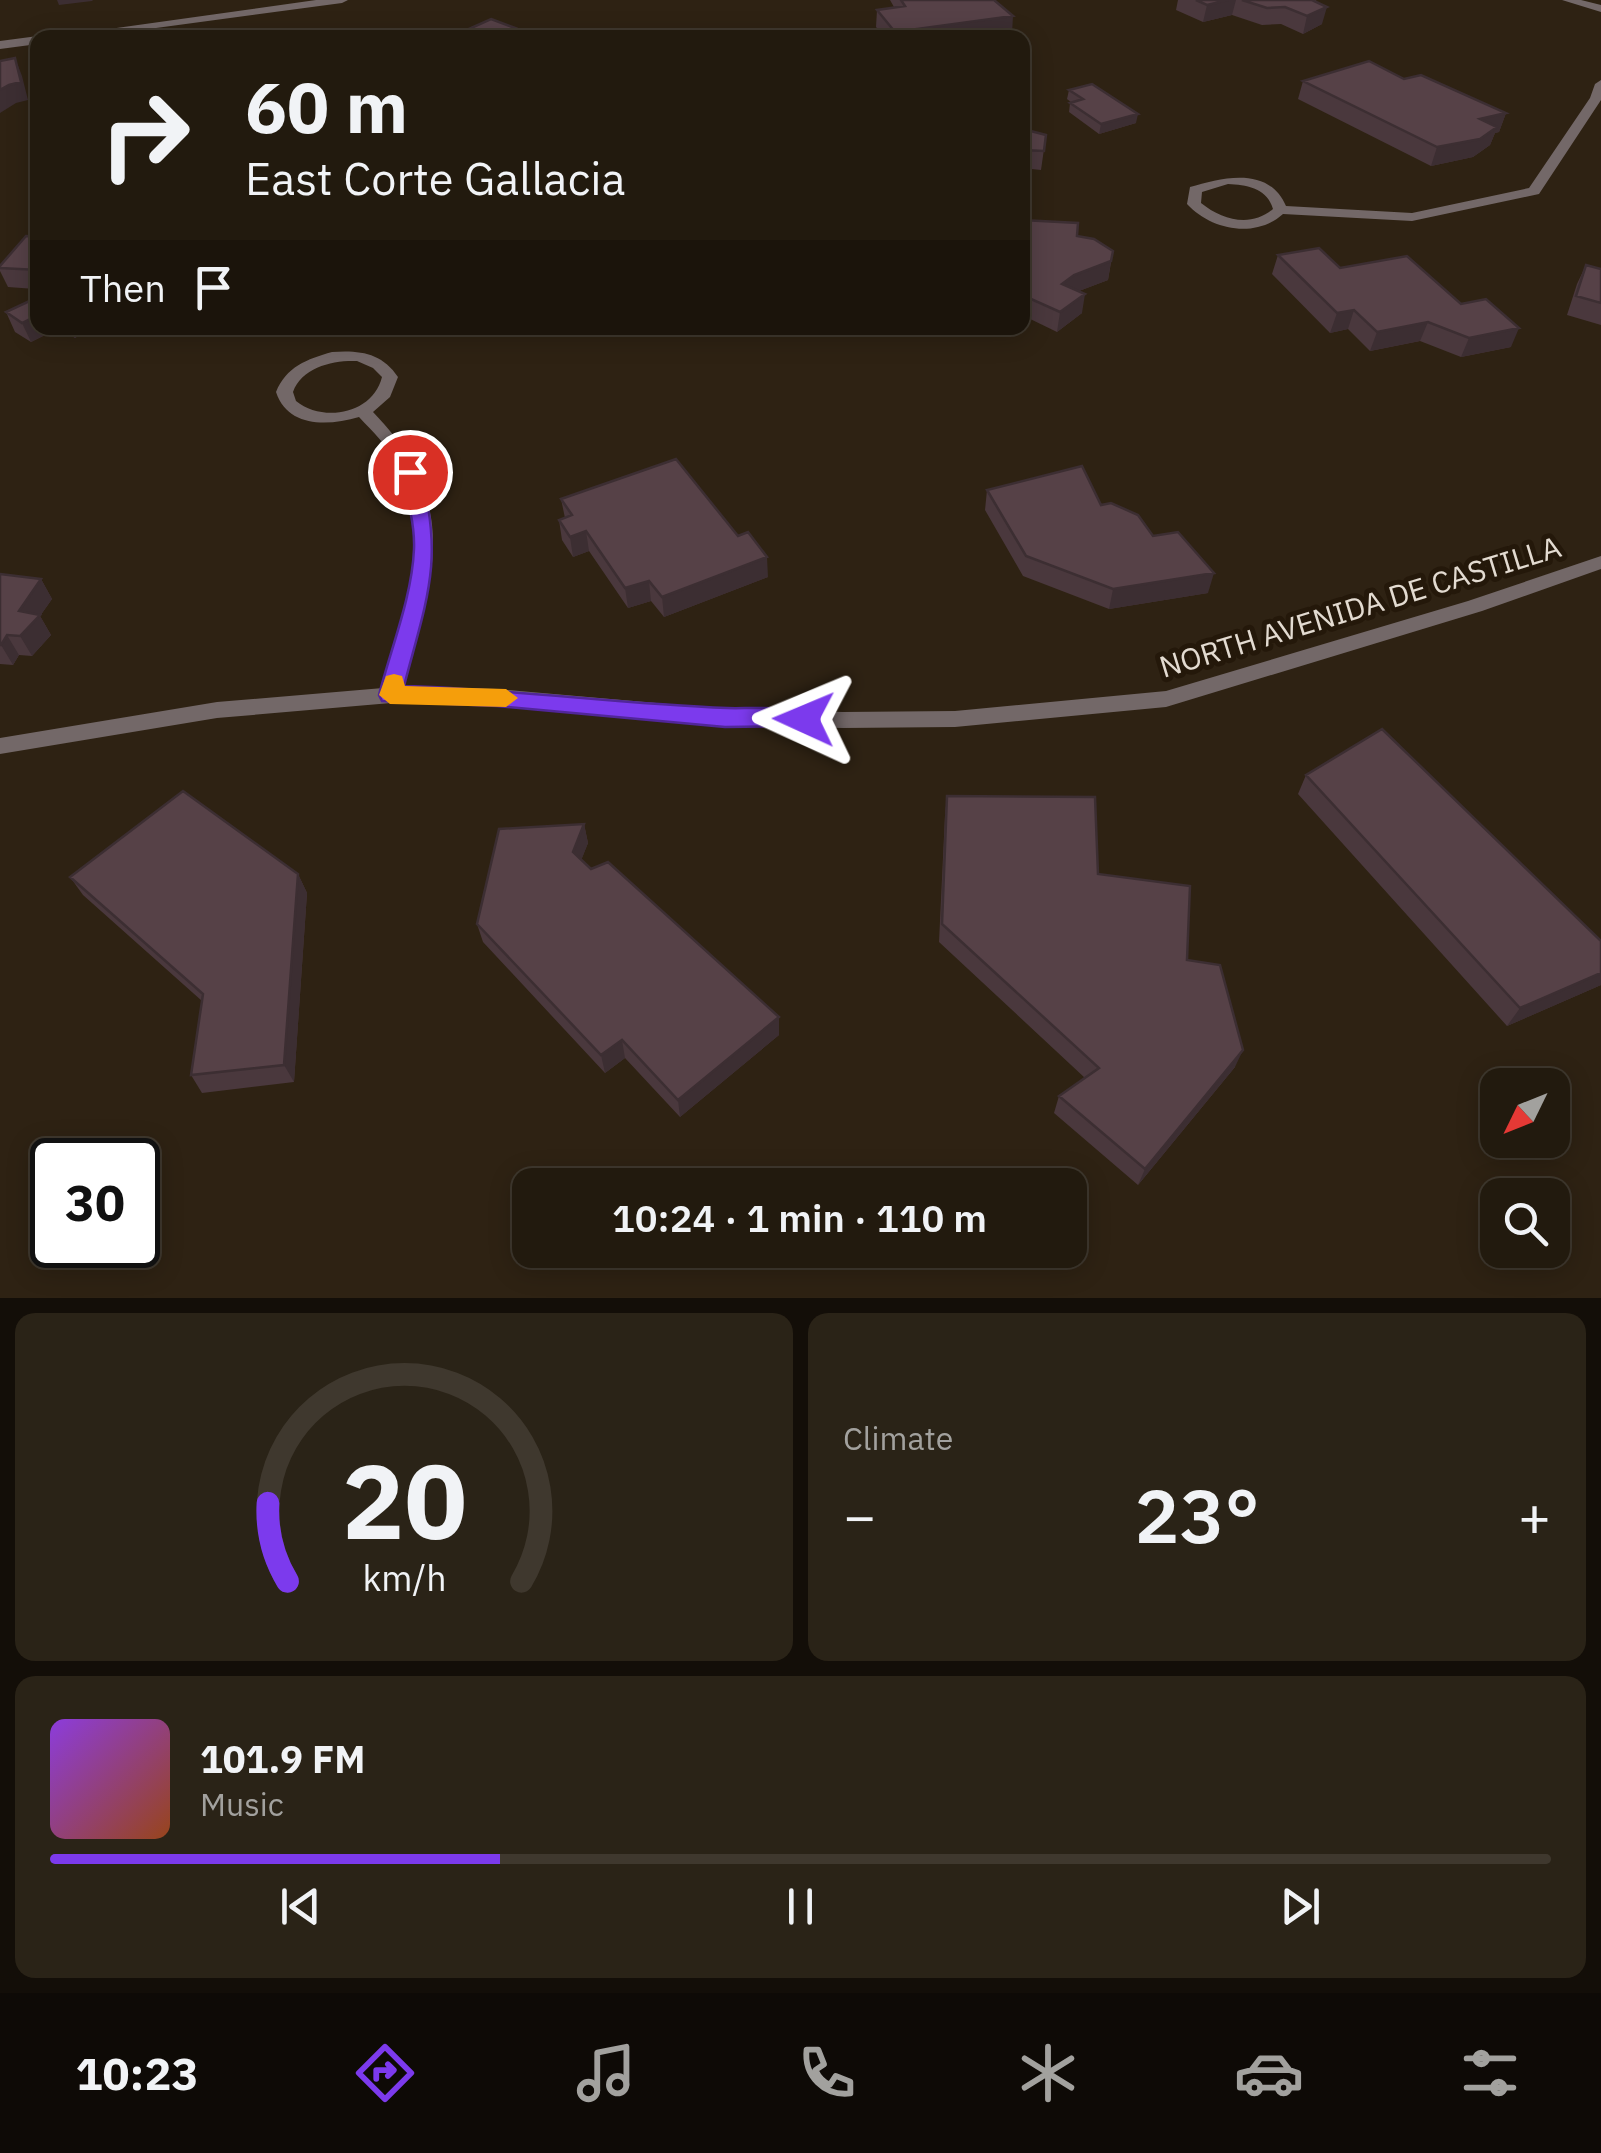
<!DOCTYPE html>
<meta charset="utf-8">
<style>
:root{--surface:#221a0e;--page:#2a2317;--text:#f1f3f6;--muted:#a2a19e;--line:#3f382e;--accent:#7c3aed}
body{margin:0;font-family:"IBM Plex Sans",sans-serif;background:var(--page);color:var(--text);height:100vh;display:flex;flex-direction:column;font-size:38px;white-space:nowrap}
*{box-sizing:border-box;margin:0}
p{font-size:32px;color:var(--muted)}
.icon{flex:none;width:55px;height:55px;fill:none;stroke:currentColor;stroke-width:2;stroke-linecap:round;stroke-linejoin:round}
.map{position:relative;height:1298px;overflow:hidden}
.drawer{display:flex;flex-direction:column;gap:15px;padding:15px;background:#130e08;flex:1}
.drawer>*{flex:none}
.banner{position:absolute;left:30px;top:30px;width:1000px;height:305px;border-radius:20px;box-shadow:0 5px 25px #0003,0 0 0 2px var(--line);background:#221a0e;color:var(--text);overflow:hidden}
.needle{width:65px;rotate:227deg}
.tools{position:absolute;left:1480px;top:1068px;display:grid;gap:20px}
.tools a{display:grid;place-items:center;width:90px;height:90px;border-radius:20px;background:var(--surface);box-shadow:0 5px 25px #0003,0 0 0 2px var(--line);font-size:50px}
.speed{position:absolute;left:30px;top:1138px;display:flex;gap:20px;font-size:50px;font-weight:700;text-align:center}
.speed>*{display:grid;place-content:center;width:130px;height:130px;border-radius:50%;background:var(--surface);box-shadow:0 5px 25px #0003,0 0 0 2px var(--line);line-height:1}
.speed .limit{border:5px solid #111;border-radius:15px;background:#fff;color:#111}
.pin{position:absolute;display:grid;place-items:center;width:85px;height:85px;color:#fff;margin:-42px;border:5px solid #fff;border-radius:50%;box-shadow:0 2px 10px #0007}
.me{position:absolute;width:110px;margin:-55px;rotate:271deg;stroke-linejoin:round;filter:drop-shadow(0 0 8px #0008)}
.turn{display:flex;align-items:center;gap:35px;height:210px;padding:0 50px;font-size:45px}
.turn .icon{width:130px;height:130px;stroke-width:2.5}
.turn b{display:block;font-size:70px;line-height:85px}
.then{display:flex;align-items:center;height:95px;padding:0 50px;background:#0003;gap:20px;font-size:38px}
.big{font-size:75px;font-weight:600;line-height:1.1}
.drawer .widget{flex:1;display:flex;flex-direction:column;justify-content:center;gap:15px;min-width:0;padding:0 35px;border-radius:20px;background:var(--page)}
.drawer .dial{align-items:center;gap:0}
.dial svg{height:260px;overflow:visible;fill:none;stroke:var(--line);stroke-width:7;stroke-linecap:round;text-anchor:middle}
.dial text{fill:var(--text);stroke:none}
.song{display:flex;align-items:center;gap:30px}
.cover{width:120px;height:120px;border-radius:15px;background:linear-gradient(135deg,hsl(270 70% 55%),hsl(20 70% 35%))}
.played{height:10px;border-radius:5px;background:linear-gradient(90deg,var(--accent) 30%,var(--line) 30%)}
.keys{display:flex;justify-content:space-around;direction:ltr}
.heat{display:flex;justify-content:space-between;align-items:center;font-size:55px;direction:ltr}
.drawer .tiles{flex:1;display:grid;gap:15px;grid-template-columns:1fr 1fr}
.widget:last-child{grid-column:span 2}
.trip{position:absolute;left:512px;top:1168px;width:575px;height:100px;border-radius:20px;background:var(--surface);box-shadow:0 5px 25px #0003,0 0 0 2px var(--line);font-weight:600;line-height:100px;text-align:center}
.dock{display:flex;height:160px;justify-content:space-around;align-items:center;background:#0e0a06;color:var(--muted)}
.dock .icon{width:70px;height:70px}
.dock .current{color:var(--accent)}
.dock b{font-size:45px;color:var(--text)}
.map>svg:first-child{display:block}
</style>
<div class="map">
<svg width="1601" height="1298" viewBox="0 0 1601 1298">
<rect width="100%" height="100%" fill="#2e2213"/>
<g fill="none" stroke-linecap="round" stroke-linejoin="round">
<!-- street -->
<path fill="#736868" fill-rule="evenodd" d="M316,0H348L342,3L82,38H45Z
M1562,0H1581L1601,5V12Z
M38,36L42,38H38V44L0,49V41Z
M1601,80V100L1539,194L1412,221L1283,214C1255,239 1211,230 1187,204L1190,187C1223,177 1269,166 1286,206L1412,213L1529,188L1590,98L1595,84ZM1228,184C1247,185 1267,188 1273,209C1251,228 1222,220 1201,203L1202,192Z
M332,352C360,350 382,353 398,377L390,397L373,412C462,504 434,577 403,687L497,689L725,709L843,712L955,711L1166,691L1468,601L1601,556V569L1482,611L1166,707L955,727L843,728L725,725L497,705L391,703L217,718L0,754V738L217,702L383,688C403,619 434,535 398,466C389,447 373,432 359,417C328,426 288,428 276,392C286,367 307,359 332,352ZM357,361L373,368L382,377C373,414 323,423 296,401L293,392C302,367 333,360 357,361Z"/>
</g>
<!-- wall -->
<path fill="#4a383d" d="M890,0H994L1012,34L982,38H885L876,27L877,10L894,7Z
M1178,0H1316L1322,24L1303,34L1281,24L1262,25L1232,15L1203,22L1176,10Z
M1404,79L1506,113L1499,132L1495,133L1490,145L1473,157L1431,166L1298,99L1303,81Z
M1069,90L1136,123L1099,134L1069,112L1070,103H1072L1067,99Z
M1022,107L1030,120L1028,130L1046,135L1041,170L1022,168Z
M1022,220L1077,236L1113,251L1108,280L1079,291L1082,313L1057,332L1022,315Z
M38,237V293L35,289L8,287L0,271V266Z
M1278,255L1511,347L1461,357L1420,341L1370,351L1348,329L1330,333L1272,274Z
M1586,265L1601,269V325L1567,315L1577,284Z
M6,312L38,328H91L75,338L59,328L31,342L15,332Z
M987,490L1101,505L1153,536L1208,593L1109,609L1023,576L985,510Z
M561,499L768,577L664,617L651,601L628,608L589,551L573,557L562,540L559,520L565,518Z
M0,574L41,579L52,599L40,616L51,635L32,656L19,655L13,665L0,664Z
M1306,775L1601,941V985L1507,1026L1298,794Z
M947,796L1098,874L1187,960L1235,1067L1138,1185L1054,1113L1059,1096L1085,1078L939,942L945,815Z
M584,824L588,843L581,860L779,1035L680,1117L625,1058L605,1073L483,942L477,924Z
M298,874L307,893L294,1082L202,1093L191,1075L202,1001L83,895L70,877Z"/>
<!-- shaded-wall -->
<path fill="#3c2e32" d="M57,0H93L92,1L59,5Z
M1228,0H1236L1232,15L1203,22L1207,5Z
M1327,7L1322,24L1303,34L1307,16Z
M1013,16L1012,34L982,38H895V32Z
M515,28L516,38H494Z
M15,58L22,76L28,100L16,103L0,113V90Z
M1506,113L1499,132L1495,133L1490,145L1473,157L1431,166L1437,147L1480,119Z
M1138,114L1136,123L1099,134L1101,124Z
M1111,261L1108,280L1071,294L1062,284L1074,275Z
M1085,294L1082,313L1057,332L1060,312Z
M1354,310L1348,329L1330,333L1337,313Z
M38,315V328H59L31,342L22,323Z
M1428,322L1420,341L1370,351L1377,332Z
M70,328H91L75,338Z
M1519,328L1511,347L1461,357L1469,338Z
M586,531L589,551L573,557L570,537Z
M767,557L768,577L664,617L662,597Z
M1214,573L1208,593L1109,609L1113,589Z
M41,579L52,599L40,616L51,635L32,656L20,636L19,611Z
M649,581L651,601L628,608L625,588Z
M7,635L19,655L13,665L1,645Z
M584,824L588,843L577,871L573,852Z
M298,874L307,893L294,1082L284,1065Z
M1601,973V985L1507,1026L1520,1008Z
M779,1017V1035L680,1117L678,1100Z
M622,1040L625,1058L605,1073L601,1055Z
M1243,1050L1235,1067L1138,1185L1145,1169Z"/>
<!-- building -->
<path fill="#564147" stroke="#3c2e32" stroke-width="2.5" d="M901,0H994L1013,16L895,32L877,10L905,6Z
M1196,0H1228L1207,5Z
M1242,0H1312L1327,7L1307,16L1285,7L1267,8Z
M491,19L515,28L494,38L451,37Z
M15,58L21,82L9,85L0,90V61Z
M1369,61L1404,79L1421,75L1506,113L1480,119L1497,127L1480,139L1437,147L1303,81Z
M1092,84L1138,114L1101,124L1070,103L1083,99L1069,90Z
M1022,107L1026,108L1030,120L1023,129L1046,135L1044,151L1022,150Z
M1022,220L1078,223L1077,236L1094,239L1113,251L1111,261L1074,275L1062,284L1085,294L1060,312L1022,295V290L1027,286L1022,283Z
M26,236L38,237V270L0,268V266Z
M1319,248L1340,268L1407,256L1461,304L1486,299L1519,328L1469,338L1428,322L1377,332L1354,310L1337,313L1278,255Z
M1586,265L1601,269V303L1576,296Z
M38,297V315L22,323L6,312Z
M676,459L738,536L748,532L767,557L662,597L649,581L625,588L586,531L570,537L559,520L572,515L561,499Z
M1082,466L1101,505L1111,503L1138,515L1153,536L1178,532L1214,573L1113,589L1026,556L987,490Z
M0,574L41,579L19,611L40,615L20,636L7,635L1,645H0Z
M1382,729L1601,941V973L1520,1008L1306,775Z
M183,791L298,874L284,1065L191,1075L203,994L70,877Z
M947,796L1095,797L1098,874L1190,886L1187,960L1220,965L1243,1050L1145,1169L1059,1096L1099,1068L942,924Z
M584,824L573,852L591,869L608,862L779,1017L678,1100L622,1040L601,1055L477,924L499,829Z"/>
<!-- route -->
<path fill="#7c3aed" stroke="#51269a" stroke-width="2.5" d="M410,465L420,472C445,560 426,601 404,686C513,689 619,704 727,708C747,709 806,704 816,719L812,726L725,727L497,706L382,701L379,695C391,648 412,597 414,549C415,523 407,497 400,472Z"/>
<!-- slow -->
<path fill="#f59e0b" d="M394,674L402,676L405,686L506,689L518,698L506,707L390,704L379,695L386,676Z"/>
<g text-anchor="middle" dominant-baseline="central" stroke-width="10" stroke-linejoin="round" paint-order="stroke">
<!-- street labels -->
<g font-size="30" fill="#e3dbd1" stroke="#24180a">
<text transform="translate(1360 606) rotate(-17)">NORTH AVENIDA DE CASTILLA</text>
</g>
</g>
</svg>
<div class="tools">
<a><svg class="needle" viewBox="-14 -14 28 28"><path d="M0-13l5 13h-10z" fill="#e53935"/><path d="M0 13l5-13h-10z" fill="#a2a19e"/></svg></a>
<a><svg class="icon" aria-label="search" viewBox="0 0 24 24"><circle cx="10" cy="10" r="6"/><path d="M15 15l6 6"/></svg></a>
</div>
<div class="speed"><div class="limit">30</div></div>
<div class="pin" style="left:410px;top:472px;background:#d93025"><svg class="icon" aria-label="arrive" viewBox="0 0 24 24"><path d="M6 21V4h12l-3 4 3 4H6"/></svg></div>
<svg class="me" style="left:804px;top:719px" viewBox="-20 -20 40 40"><path d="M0-17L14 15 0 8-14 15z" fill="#7c3aed" stroke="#fff" stroke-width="4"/></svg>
<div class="trip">10:24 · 1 min · 110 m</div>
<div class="banner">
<div class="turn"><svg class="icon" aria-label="right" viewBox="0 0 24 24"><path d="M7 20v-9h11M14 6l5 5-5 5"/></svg><div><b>60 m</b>East Corte Gallacia</div></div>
<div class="then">Then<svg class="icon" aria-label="arrive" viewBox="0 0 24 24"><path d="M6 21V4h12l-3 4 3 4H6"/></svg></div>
</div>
</div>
<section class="drawer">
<div class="tiles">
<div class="widget dial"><svg viewBox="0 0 100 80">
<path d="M14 69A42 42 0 1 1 86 69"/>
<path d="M14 69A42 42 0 0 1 8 45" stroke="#7c3aed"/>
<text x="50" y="56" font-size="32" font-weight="700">20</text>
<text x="50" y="72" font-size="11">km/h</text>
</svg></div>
<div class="widget"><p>Climate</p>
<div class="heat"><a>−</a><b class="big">23°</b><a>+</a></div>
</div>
<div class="widget">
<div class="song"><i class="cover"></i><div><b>101.9 FM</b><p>Music</p></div></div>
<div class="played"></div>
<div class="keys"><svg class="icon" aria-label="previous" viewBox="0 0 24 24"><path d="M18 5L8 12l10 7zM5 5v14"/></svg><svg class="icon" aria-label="pause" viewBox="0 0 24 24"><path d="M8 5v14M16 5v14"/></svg><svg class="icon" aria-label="next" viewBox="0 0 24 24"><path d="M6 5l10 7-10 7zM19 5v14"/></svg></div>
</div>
</div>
</section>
<nav class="dock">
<b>10:23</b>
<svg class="icon current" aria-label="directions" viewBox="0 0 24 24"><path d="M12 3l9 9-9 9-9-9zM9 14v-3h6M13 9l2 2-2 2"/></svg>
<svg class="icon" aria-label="music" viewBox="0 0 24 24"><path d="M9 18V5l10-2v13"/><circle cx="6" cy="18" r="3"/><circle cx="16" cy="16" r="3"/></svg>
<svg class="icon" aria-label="phone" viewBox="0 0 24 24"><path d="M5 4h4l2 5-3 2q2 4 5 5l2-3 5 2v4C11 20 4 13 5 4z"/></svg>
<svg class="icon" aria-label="climate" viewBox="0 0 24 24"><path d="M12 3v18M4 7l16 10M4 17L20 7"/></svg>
<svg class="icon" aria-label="car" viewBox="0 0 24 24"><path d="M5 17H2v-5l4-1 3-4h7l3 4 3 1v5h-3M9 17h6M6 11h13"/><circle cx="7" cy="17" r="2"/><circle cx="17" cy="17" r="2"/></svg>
<svg class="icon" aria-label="filters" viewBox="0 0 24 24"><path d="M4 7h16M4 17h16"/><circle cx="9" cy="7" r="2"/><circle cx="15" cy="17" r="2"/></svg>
</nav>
